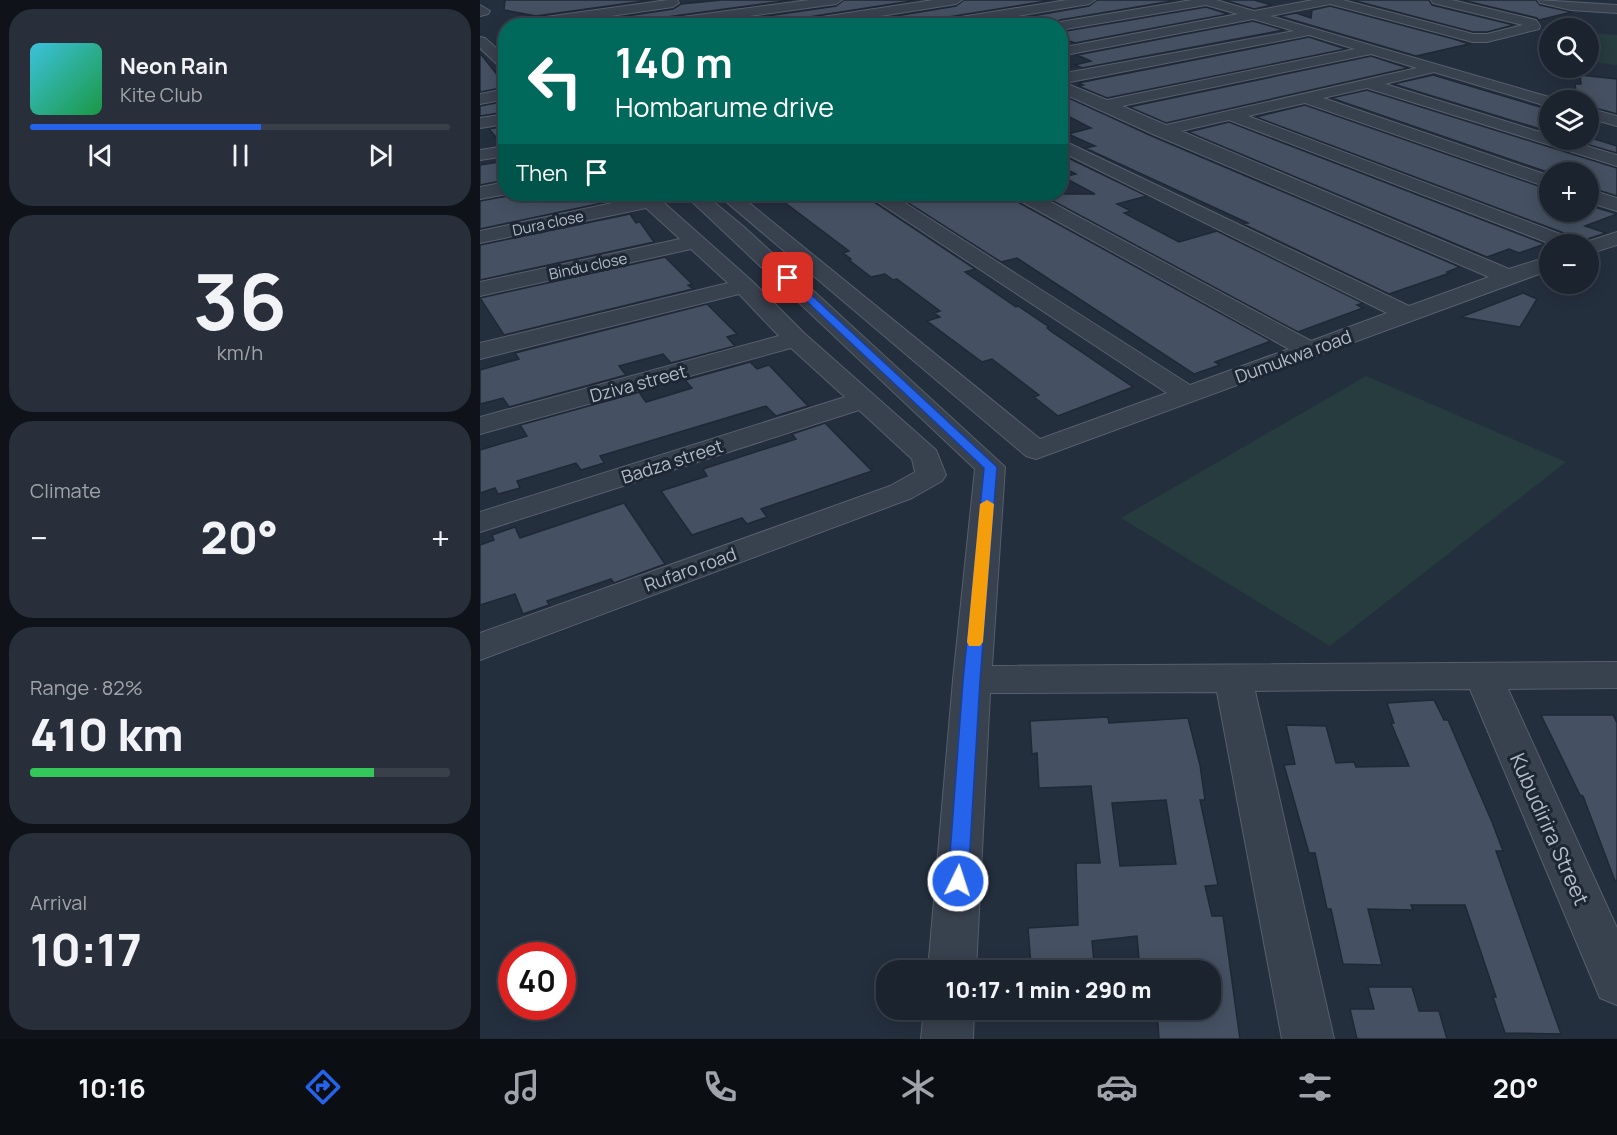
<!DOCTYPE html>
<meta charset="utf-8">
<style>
:root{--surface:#1b232e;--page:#282f3a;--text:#f1f3f6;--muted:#a0a4aa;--line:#39404a;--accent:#2563eb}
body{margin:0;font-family:Manrope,sans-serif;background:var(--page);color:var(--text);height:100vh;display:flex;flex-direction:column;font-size:22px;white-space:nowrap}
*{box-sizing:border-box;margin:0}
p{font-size:20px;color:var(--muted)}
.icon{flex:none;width:33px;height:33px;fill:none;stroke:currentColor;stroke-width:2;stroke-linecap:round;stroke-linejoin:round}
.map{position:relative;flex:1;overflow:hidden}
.sheet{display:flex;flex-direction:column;gap:9px;padding:9px;background:#0f1319;width:480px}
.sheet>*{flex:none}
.banner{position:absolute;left:18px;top:18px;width:570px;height:183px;border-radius:24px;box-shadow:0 3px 15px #0003,0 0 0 2px var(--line);background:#00695c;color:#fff;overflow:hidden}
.buttons{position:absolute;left:1059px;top:18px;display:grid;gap:12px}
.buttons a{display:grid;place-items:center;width:60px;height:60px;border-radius:50%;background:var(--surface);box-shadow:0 3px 15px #0003,0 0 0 2px var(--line);font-size:30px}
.speed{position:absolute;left:18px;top:942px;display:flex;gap:12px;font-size:30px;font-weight:700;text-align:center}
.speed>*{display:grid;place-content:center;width:78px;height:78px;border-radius:50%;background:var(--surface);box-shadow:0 3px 15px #0003,0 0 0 2px var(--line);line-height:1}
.speed .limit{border:9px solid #d22;background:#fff;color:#111}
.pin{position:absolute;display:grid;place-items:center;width:51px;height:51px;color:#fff;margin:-26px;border-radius:12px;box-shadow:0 3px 9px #0006}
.me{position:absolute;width:66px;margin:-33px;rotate:4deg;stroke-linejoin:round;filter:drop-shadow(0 0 4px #0008)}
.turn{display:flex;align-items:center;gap:21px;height:126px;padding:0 18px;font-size:27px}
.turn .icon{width:78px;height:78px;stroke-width:2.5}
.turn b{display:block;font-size:42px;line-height:51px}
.then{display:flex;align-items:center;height:57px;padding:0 18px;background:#0003;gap:12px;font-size:22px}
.big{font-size:45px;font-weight:800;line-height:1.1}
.sheet .widget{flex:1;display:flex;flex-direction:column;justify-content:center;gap:9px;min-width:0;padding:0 21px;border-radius:24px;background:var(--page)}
.sheet .dial{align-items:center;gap:0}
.dial b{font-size:78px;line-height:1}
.song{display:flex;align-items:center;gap:18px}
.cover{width:72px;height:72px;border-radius:9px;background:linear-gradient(135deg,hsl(190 70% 55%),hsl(140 70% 35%))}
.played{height:6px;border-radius:3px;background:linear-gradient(90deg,var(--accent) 55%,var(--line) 55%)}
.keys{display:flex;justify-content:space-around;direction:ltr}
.heat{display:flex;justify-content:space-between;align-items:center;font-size:33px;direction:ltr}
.charge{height:9px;border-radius:4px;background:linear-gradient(90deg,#34c759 82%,var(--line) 0)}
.trip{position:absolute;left:396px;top:960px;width:345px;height:60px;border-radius:24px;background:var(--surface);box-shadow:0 3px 15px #0003,0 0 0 2px var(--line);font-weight:800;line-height:60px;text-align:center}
.dock{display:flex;height:96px;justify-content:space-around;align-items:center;background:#0b0e12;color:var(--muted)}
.dock .icon{width:42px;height:42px}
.dock .on{color:var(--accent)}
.dock b{font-size:27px;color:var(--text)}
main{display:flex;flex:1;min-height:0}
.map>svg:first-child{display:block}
</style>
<main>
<section class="sheet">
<div class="widget">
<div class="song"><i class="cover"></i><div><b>Neon Rain</b><p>Kite Club</p></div></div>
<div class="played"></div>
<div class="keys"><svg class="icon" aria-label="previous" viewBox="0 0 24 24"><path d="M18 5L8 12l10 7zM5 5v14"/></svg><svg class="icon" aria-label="pause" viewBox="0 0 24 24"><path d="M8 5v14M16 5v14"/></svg><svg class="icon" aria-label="next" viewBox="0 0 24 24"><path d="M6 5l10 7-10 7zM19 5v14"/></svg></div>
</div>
<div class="widget dial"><b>36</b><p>km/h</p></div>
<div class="widget"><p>Climate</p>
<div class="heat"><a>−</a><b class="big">20°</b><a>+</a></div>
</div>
<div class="widget"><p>Range · 82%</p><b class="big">410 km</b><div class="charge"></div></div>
<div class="widget"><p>Arrival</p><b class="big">10:17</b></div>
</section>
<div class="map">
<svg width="1137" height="1039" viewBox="0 0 1137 1039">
<rect width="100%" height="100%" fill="#242f3e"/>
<!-- green -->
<path fill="#263c3f" d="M1108,33L1137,35V65L1109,62Z
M886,376L1086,462L850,646L641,518Z"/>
<!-- building -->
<path fill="#455162" stroke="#1f2835" stroke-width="1.5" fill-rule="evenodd" d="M25,0H172L56,16L24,10Z
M242,0H312L165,20L157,26H134L133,18L193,9L201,4Z
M364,0H438L329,17L322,21L321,26H217L356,6Z
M484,0H573L450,20L442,26H355L476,6Z
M617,0H698L580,20L572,26H494L609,6Z
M744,0H774L792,5L774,9Z
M872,0H949L952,5L1034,25L1007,32H993Z
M982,0H1056L1060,5L1092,12L1059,20L1057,18Z
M850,6L974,39L989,44L936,56L799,16L816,13L831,18L832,10Z
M726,7L748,14L595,43L580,38V32Z
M773,21L804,30L602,68L595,65L611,61L597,55Z
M829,37L866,49L627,98L598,86L603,85L598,83Z
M0,53L26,86V87L0,92Z
M891,56L928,68L686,123L649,107Z
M953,75L1070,110V132L913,84Z
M1100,75L1137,79V114L1108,106V100H1097L1095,84H1101Z
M887,90L1137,168V196L1108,187V172L1070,173L851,98Z
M589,98L674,137L980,267L967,272L970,273L909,294L763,224L768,223L605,148L615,146L588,134L611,128L580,112V100Z
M26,101V112L0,116V106Z
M825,105L1070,190V212H1108V205L1137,214L1105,226L1126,233L1101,241L1097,238L776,117Z
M749,122L1065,244L1039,253L1029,249L1007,257L708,132Z
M26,126V144H22L9,129Z
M1108,137L1137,146V153L1092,140H1108Z
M580,154L667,196L637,204L651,211L644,213L699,242L737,231L883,303L877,305L883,308L818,332L560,194H615L583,177L596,174L580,166Z
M26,161V180L0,185V165Z
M29,194H125L132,201L0,229V201L27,196Z
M299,194H388L391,200L495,269L485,272L536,307L538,306L569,327L567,328L572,332L653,387L578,416L554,397L559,395L512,359L502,362L447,321L460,317L454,313L460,311L417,279L413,280L405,274L391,277L369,260L371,259L363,253L369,251L304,202L308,201Z
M414,194H531L534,200L791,341L735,362L740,365L714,374L537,258L521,262Z
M150,214L156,223L160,222L174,242L0,280V245Z
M185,257L212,284L208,285L213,289L24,335L0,298Z
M1043,293L1057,299L1040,327L981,317Z
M227,304L257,334L247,337L255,346L191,363L183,354L139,366L146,375L29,407L23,398L0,404V370L39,359L35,353Z
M270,362L277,369L289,365L328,406L296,416L286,406L120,456L124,463L101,470L96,463L37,481L40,488L18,494L15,488L0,493V450L47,436L40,425L159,392L166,402L212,388L205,380Z
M345,423L392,471L281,509L287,517L267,524L262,518L212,535L181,491L227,476L223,469L316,439L312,434Z
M144,503L185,564L134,583L131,579L67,601L69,605L43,614L35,594L0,605V545L14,540L12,535L35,527L40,538Z
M954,700L964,720H968L1012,822L1023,851H1016L1081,1034L1025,1033L1013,997H1016L985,905H931L933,910L888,909L902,965L863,964L851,909H847L835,853H829L804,765L815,764L806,725L846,726L856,763L874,762L876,767L929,766L911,723H914L907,703Z
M1061,715H1133L1137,723V880L1135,881L1103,796L1100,795Z
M628,717L629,723L708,718L720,765L725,800H720L738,885L725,886L732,916H743L760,1039H679L677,1010H730V970H660L657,936L612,941L614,963L551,966L548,928L598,925L596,863H620L611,786L559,788L557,753L552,754L550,721ZM686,800L696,864L640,866L632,803Z
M888,987H932L939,1011H959L967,1039H877L870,1009H894Z"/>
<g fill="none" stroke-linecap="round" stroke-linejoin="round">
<defs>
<path id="minor" d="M188,0H197L199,3L193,7L61,26H26V29L24,26L30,22Z
M329,0H362L356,4L197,26H159L165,22Z
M453,0H482L476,4L338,26H324L323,23L329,19Z
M587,0H615L609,4L477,26H444L450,22Z
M712,0H736L774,11L833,0H863L993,34H1007L1043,25L953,3L951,0H972L1056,20L1060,26L1059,29L1007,42H993L850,4L790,16L1076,99L1077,100H1070V107L954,72L905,84L1070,135V140H1086L1137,155V166L887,88L843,98L1070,176V188L825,103L768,116L1096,240L1100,244H1071L749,120L701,131L1029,269L1070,256V270L556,459L546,456L237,194H258L560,439L687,393L392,198L390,194H411L710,385L809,349L535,198L533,194H556L831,341L907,313L580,151V139L929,306L1009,277L675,135L580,92V74L814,31L773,19L580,56V48L758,14L726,5L580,30V26H574L580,22ZM829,35L875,49L627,100L585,83ZM891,54L937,68L686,125L642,106Z
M1058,0L1137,5V13L1091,10L1060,3Z
M0,5L10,11L8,14L0,16Z
M0,37L5,38L26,57V69L21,68L0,48Z
M26,89V99L0,104V94Z
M1108,108L1137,116V126L1108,118Z
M26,114V124L0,128V118Z
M26,146V156L0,160V150Z
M26,182L27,194L0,199V187Z
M1108,189L1137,198V211L1108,202Z
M154,194H174L272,281L325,334L456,450L466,475L462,481L432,498L0,660V633L410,486L435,472L432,459L379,410L0,532V512L365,397L311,348L0,434V417L299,336L259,294L0,359V343L248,283L211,249L0,296V282L200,239L166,208L0,243V231L156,198Z
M204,194H224L264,227L525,467L512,666L1137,662V688L1028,689L1137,928V1005L1120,998L990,689L775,691L854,1039H802L737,692L510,693L496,970H448L473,680L495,469Z
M1137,232V245L1108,254V244H1100Z
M444,1010H494L493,1039H441Z"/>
</defs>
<!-- minor casing -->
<use href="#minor" stroke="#565f6c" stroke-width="2"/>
<!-- minor -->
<use href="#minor" fill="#38414e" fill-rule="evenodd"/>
</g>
<!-- route -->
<path fill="#2563eb" stroke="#184099" stroke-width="1.5" d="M304,276H311L517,467L500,681L488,881L485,887L478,890L471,887L468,881L483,681L504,468L304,280Z"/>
<!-- slow -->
<path fill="#f59e0b" d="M507,500L514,504L503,642L500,646H489L487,642L500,504Z"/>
<g text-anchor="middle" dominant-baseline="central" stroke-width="6" stroke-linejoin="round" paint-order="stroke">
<!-- far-street labels -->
<g font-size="15" fill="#b4bcc9" stroke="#1d2633">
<text transform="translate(68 223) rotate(-12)">Dura close</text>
<text transform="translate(108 266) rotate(-12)">Bindu close</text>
</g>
<!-- street labels -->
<g font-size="18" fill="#b4bcc9" stroke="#1d2633">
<text transform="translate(813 356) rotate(-20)">Dumukwa road</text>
<text transform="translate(158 383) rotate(-15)">Dziva street</text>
<text transform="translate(192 461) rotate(-18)">Badza street</text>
<text transform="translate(210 569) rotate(-20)">Rufaro road</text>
</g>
<!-- near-street labels -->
<g font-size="21" fill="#b4bcc9" stroke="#1d2633">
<text transform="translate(1070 829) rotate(66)">Kubudirira Street</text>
</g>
</g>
</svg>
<div class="buttons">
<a><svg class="icon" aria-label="search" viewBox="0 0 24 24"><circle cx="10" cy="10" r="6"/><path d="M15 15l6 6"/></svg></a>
<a><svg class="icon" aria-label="layers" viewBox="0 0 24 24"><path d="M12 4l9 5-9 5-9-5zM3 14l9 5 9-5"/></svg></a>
<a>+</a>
<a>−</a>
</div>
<div class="speed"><div class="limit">40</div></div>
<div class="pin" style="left:308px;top:278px;background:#d93025"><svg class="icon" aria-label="arrive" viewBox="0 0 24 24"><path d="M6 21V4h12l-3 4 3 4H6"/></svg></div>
<svg class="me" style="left:478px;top:881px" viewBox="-20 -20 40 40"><circle r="17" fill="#2563eb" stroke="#fff" stroke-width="3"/><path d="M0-11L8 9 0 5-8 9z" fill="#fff"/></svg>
<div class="trip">10:17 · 1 min · 290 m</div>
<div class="banner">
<div class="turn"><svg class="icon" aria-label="left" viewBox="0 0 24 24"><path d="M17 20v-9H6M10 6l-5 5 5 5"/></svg><div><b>140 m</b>Hombarume drive</div></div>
<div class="then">Then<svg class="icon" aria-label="arrive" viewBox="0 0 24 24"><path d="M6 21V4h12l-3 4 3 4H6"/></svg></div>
</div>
</div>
</main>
<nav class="dock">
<b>10:16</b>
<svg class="icon on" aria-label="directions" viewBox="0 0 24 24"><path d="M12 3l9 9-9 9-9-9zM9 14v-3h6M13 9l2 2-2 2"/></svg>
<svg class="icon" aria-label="music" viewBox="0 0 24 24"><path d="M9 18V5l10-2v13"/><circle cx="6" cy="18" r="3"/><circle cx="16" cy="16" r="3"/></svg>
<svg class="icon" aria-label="phone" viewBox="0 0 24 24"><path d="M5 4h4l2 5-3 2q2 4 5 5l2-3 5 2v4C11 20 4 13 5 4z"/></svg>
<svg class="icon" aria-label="climate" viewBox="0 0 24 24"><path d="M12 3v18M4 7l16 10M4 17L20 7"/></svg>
<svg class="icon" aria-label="car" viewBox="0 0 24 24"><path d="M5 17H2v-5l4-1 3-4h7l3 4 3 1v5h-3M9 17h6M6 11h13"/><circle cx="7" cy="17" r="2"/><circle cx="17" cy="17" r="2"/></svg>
<svg class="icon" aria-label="filters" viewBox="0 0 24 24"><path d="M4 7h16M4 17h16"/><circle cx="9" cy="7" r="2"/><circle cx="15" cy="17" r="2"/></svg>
<b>20°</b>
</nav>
